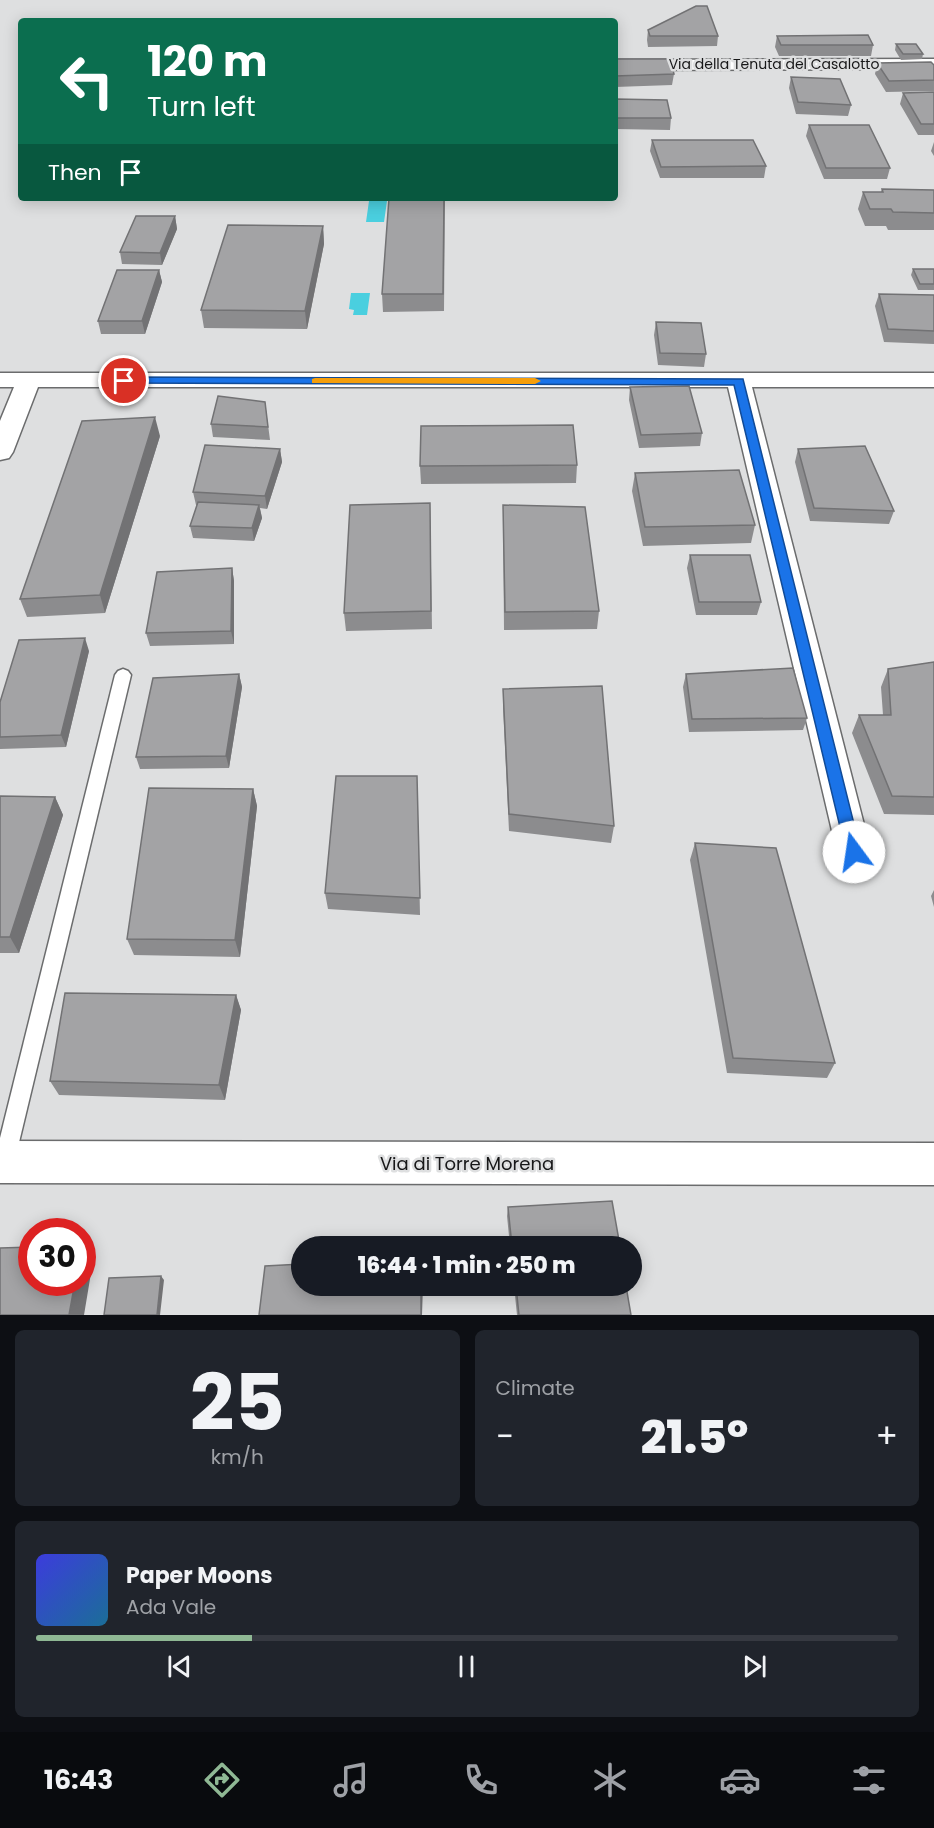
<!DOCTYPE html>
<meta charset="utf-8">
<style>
:root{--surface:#171b24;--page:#20242c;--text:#f1f3f6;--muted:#9ea1a6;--line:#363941;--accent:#8fb894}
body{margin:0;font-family:Poppins,sans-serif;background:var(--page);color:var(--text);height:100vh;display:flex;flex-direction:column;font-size:22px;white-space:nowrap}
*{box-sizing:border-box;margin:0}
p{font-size:20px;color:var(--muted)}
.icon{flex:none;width:33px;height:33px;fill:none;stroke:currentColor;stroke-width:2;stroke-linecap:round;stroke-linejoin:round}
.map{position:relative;height:1315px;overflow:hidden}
.details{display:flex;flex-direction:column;gap:15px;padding:15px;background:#0d0f14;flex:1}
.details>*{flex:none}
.guide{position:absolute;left:18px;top:18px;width:600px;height:183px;border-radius:6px;box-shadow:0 3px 15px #0003;background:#0b6e4f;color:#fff;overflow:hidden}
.speed{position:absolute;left:18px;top:1218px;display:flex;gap:12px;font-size:30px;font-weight:700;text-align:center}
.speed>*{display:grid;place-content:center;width:78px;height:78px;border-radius:50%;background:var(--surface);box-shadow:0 3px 15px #0003;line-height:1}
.speed .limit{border:9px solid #d22;background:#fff;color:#111}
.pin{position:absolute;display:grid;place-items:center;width:51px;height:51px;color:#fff;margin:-26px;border:3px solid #fff;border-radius:50%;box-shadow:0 2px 6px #0007}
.me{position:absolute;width:66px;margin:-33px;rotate:346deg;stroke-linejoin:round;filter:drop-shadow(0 0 4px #0008)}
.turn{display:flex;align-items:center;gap:21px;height:126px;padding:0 30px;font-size:27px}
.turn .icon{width:78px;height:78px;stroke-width:2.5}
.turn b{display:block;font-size:42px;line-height:51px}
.then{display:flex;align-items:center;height:57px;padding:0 30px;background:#0003;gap:12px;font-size:22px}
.big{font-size:45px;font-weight:800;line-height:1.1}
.details .card{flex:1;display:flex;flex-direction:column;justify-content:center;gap:9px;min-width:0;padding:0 21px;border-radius:9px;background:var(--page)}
.details .dial{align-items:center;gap:0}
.dial b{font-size:78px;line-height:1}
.song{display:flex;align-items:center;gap:18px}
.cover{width:72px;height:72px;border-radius:9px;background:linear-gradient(135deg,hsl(240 70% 55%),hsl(200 70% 35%))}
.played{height:6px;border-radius:3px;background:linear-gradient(90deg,var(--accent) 25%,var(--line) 25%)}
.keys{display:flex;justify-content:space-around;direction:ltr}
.heat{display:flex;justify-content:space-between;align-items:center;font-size:33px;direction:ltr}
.details .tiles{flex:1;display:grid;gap:15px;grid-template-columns:1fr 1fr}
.card:last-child{grid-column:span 2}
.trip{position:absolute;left:291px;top:1236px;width:351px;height:60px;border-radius:30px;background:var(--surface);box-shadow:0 3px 15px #0003;font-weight:800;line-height:60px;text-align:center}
.menu{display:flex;height:96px;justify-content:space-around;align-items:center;background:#090b0e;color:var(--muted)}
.menu .icon{width:42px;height:42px}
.menu .on{color:var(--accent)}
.menu b{font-size:27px;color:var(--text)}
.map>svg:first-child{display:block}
</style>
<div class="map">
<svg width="934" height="1315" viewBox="0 0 934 1315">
<rect width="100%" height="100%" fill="#dedfe0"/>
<!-- water -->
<path fill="#4acfdf" d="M369,201H387L384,222H366Z
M351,293H370L367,315H353L354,310L349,309Z"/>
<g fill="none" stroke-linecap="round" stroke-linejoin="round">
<defs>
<path id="lane" d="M123,669L128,671L131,675L15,1159L12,1166L5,1169L0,1167V1138L115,675L118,671Z"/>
<path id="street" d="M934,59V69L615,70V60Z
M0,373H934V387H752L871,852L866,862L854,867L842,862L837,852L728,387H38L13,452L9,458L0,460V421L14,387H0Z
M0,1141L934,1143V1185L0,1183Z"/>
</defs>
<!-- lane casing -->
<use href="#lane" stroke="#6b6c6d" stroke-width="3"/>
<!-- street casing -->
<use href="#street" stroke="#6b6c6d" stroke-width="3"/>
<!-- lane -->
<use href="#lane" fill="#fff" fill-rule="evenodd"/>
<!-- street -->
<use href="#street" fill="#fff" fill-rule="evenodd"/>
</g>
<!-- wall -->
<path fill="#8c8c8e" d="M648,30L718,36L717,46L648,47L647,40Z
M777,36L873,45L871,56H779L775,47Z
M896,44L923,54L922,59L901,60L895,50Z
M615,59L674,74L672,85L615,87Z
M877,63L934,65V91L886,92L875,74Z
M791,77L851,105L848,116L796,114L789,88Z
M934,92V135H918L900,104L903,93Z
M615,99L671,118L670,130L615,129Z
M809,125L890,168L887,179H824L806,136Z
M652,140L766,166L764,178H660L650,151Z
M934,142V156L931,151Z
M882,189L934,190V230H888L886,226H865L858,209L863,192H881Z
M445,198L444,311L383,312L382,294Z
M175,216L177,229L162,265L122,264L120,252Z
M323,226L324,244L307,329L204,328L201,310Z
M913,269H934V290H918L911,275Z
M159,270L162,282L145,334H101L98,321Z
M879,294L934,295V344L884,342L875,306Z
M656,322L706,354L704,367L658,365L654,335Z
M630,387L702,433L700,446L639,448L629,400Z
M265,402L270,440L213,437L211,424Z
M160,436L105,613L27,617L20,599Z
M280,449L282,462L267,509L260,508L262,518L254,541L193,538L190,526L197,505H196L193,492Z
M798,449L894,511L889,524L810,521L795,462Z
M577,465L576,483L421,484L420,466Z
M635,473L755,525L751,543L643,546L632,491Z
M430,503L432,629L346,631L344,613Z
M503,505L599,611L597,629L504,630Z
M690,555L761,602L757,615H696L687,568Z
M232,568L234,581V644L150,646L146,633Z
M89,651L66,747L0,749V702Z
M934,662V815L884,814L852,733L859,715H883L881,687L888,669Z
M239,674L242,687L229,768L140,769L136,757Z
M686,674L807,718L803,730L689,732L683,687Z
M503,689L614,826L611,843L509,831L503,707Z
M417,776L420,915L328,909L325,893Z
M253,789L257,806L240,957L134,955L127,939Z
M0,796L55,797L63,815L19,953H0Z
M695,843L835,1063L827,1078L727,1073L690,860Z
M934,890V907L931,896Z
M236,995L241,1010L225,1100L59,1095L50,1081Z
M508,1207L620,1246H510L507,1216Z
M514,1286H626L631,1315H517Z"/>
<!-- shaded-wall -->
<path fill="#727274" d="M175,216L177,229L162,265L160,253Z
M323,226L324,244L307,329L305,311Z
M159,270L162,282L145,334L142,321Z
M155,417L160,436L105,613L100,595Z
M280,449L282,462L267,509L265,496Z
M259,505L262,518L254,541L252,528Z
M232,568L234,581V644L231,631Z
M85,638L89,651L66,747L61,735Z
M239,674L242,687L229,768L226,756Z
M253,789L257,806L240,957L235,940Z
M55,797L63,815L19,953L10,937Z
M236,995L241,1010L225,1100L219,1085Z
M82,1247L93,1261L84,1315H69L75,1282H82Z
M161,1276L164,1280L160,1315H157Z
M421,1286H423L422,1315H421Z"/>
<!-- building -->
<path fill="#a3a3a5" stroke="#727274" stroke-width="1.5" d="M696,6H707L718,36H650L648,30Z
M868,35L873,45H781L777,36Z
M896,44H916L923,54H903Z
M615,59H670L674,74L615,76Z
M931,62L934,65V80L889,81L877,63Z
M791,77L840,79L851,105L798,102Z
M934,92V124H921L903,93Z
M615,99L667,100L671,118H615Z
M809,125H869L890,168H826Z
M652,140H753L766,166L661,167Z
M882,189L934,190V213L893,212L891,209H870L863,192H883Z
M389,198H444L443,294H382Z
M136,216H175L160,253L120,252Z
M228,225L323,226L305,311L201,310Z
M913,269H934V284H920Z
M117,270H159L142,321H98Z
M879,294L934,295V331L888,329Z
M656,322L701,323L706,354L660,353Z
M689,386L702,433L641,435L630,387Z
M218,396L265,402L268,427L211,424Z
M155,417L100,595L20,599L82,421Z
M573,425L577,465L420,466L421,426Z
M205,445L280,449L265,496L193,492Z
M865,446L894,511L814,508L798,449Z
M739,470L755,525L645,527L635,473Z
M198,502L259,505L252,528L190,526Z
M430,503L431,611L344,613L350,505Z
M503,505L585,507L599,611L505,612Z
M690,555H750L761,602H699Z
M232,568L231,631L146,633L157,572Z
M85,638L61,735L0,737V702L19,640Z
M934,662V797L892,796L859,715H891L888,669Z
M793,668L807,718L692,719L686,674Z
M239,674L226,756L136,757L153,678Z
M602,686L614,826L509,814L503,689Z
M336,776H417L420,898L325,893Z
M149,788L253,789L235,940L127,939Z
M0,796L55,797L10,937H0Z
M695,843L776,848L835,1063L733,1058Z
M65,993L236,995L219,1085L50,1081Z
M612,1201L620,1246H512L508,1207Z
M32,1247V1282H75L69,1315H0V1248Z
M302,1264V1286H421V1315H259L265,1266Z
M161,1276L157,1315H104L109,1278Z
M516,1286H626L631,1315H519Z"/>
<!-- route -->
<path fill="#1a73e8" stroke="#114b97" stroke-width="1.5" d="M124,377L743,379L861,852L859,857L854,859L848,857L846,852L734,385L120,383V378Z"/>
<!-- slow -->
<path fill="#f59e0b" d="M315,378H535L541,381L535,384L312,383V379Z"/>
<g text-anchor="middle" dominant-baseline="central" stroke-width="5" stroke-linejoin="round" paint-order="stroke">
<!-- far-street labels -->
<g font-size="14" fill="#171718" stroke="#dedfe0">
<text x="774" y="64">Via della Tenuta del Casalotto</text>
</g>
<!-- near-street labels -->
<g font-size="18" fill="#171718" stroke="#dedfe0">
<text x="467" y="1163">Via di Torre Morena</text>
</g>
</g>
</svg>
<div class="speed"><div class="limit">30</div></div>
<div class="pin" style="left:124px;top:381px;background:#d93025"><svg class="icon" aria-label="arrive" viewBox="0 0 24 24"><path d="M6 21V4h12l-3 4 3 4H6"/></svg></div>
<svg class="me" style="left:854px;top:852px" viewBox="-20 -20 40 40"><circle r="19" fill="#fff"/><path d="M0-13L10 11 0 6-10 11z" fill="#1a73e8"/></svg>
<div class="trip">16:44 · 1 min · 250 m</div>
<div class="guide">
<div class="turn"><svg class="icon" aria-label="left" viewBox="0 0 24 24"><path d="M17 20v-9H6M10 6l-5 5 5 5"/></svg><div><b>120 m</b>Turn left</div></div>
<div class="then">Then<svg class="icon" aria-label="arrive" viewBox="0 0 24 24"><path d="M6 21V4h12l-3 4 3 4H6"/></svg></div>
</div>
</div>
<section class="details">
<div class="tiles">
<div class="card dial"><b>25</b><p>km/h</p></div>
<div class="card"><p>Climate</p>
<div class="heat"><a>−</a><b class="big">21.5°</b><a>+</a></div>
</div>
<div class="card">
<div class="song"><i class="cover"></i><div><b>Paper Moons</b><p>Ada Vale</p></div></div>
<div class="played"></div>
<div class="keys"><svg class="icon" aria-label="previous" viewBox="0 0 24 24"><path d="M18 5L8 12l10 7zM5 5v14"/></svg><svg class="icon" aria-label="pause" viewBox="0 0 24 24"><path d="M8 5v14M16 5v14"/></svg><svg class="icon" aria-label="next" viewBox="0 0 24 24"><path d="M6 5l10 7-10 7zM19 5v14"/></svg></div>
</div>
</div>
</section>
<nav class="menu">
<b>16:43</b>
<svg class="icon on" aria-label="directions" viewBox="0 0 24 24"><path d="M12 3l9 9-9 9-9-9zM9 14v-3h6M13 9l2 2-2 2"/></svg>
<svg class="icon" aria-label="music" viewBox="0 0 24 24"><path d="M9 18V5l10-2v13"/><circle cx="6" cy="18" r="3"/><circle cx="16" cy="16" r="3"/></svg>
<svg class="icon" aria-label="phone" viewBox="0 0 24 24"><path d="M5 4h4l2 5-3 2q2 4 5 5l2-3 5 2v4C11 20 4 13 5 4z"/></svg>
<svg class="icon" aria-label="climate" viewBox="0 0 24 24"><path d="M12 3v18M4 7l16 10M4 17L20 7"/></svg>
<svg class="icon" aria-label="car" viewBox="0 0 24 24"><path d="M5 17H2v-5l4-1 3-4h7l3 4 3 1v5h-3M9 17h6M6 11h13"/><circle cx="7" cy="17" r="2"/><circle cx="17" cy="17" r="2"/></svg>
<svg class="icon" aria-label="filters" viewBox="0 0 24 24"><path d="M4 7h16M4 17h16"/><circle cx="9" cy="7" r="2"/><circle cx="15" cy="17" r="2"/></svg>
</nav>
